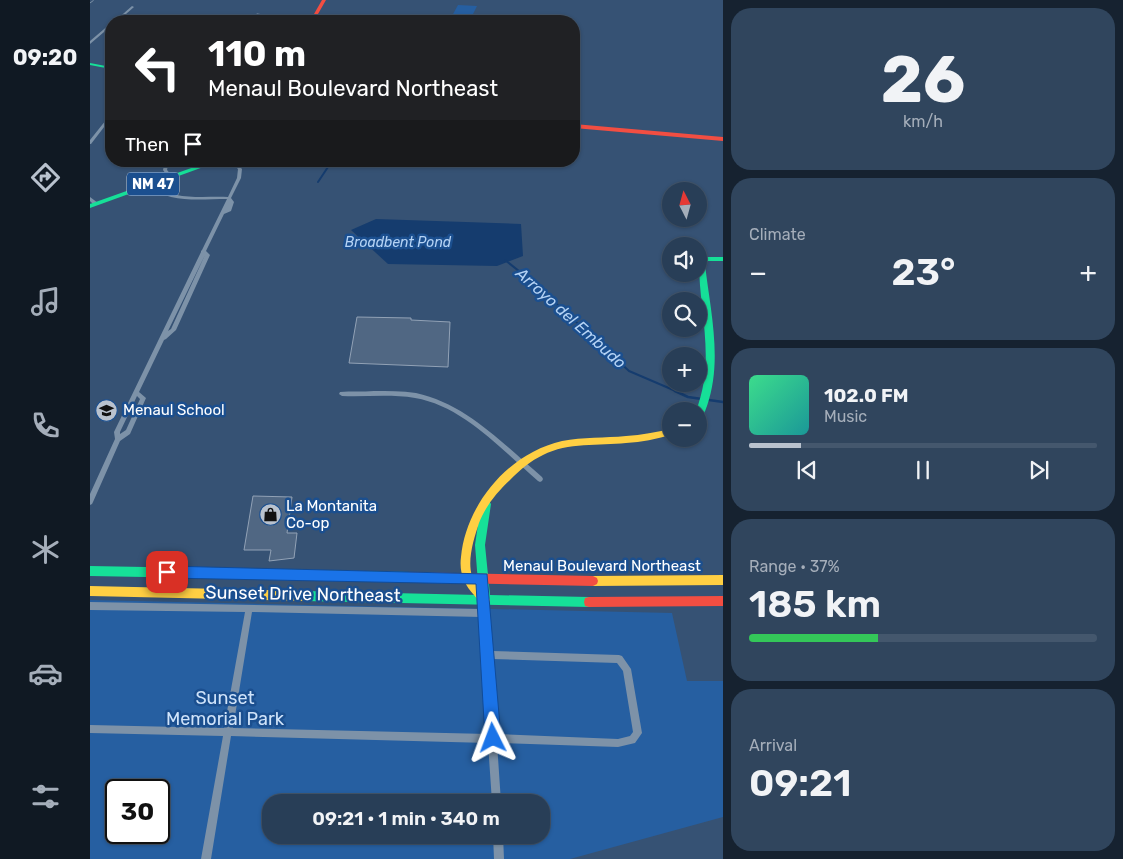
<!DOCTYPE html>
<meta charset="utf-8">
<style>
:root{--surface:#283e57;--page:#30455d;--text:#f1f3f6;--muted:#a5aeba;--line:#44576d;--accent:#b9c2ce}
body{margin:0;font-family:Rubik,sans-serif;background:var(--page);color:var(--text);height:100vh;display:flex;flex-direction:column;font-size:19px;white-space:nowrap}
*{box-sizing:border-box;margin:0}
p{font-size:16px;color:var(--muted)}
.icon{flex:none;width:28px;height:28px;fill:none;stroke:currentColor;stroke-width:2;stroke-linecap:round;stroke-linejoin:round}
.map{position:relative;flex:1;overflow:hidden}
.details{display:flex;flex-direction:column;gap:8px;padding:8px;background:#162230;width:400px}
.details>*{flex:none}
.banner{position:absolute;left:15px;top:15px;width:475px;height:152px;border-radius:20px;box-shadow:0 1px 4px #0004,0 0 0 1px var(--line);background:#202124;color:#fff;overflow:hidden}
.needle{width:32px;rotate:354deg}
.buttons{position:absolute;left:572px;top:182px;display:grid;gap:10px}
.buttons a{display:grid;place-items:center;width:45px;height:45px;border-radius:50%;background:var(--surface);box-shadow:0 1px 4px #0004,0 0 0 1px var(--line);font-size:25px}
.speed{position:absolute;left:15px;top:779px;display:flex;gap:10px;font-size:25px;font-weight:700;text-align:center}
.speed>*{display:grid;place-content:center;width:65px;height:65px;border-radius:50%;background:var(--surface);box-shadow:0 1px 4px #0004,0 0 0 1px var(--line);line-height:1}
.speed .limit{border:2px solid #111;border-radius:8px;background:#fff;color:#111}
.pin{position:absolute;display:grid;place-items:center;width:42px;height:42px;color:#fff;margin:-21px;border-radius:10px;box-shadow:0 2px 8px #0006}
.me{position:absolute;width:55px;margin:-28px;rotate:357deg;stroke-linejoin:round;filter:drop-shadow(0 0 4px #0008)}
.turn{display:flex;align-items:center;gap:18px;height:105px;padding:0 20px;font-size:22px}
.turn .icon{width:65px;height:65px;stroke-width:2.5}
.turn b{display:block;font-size:35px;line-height:42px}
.then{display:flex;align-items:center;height:48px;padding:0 20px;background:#0003;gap:10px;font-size:19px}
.big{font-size:38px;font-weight:600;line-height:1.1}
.details .card{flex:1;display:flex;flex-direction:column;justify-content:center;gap:8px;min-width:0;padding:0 18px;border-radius:20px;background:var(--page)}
.details .dial{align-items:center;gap:0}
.dial b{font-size:65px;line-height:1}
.song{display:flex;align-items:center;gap:15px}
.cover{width:60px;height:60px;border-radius:8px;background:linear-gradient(135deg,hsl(150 70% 55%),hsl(180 70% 35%))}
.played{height:5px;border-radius:2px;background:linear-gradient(90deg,var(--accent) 15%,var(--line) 15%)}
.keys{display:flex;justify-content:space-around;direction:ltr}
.heat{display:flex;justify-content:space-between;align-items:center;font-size:28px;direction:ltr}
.charge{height:8px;border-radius:4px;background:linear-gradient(90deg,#34c759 37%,var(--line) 0)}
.trip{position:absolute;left:172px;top:794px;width:288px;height:50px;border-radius:20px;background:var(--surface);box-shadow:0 1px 4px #0004,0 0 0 1px var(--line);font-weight:600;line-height:50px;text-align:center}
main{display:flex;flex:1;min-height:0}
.dock{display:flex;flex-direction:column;width:90px;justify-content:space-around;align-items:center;background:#101923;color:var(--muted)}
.dock .icon{width:35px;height:35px}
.dock .on{color:var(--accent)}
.dock b{font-size:22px;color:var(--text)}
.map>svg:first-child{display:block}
</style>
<main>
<nav class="dock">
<b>09:20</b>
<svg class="icon on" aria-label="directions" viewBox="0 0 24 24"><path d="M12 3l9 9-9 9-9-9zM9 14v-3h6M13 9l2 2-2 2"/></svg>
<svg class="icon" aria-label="music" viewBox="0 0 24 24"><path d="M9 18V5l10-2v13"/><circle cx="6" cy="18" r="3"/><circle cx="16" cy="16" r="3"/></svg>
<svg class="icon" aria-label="phone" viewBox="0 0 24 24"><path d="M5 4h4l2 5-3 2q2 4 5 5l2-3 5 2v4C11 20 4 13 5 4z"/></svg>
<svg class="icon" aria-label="climate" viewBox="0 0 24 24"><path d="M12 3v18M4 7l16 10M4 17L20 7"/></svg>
<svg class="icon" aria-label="car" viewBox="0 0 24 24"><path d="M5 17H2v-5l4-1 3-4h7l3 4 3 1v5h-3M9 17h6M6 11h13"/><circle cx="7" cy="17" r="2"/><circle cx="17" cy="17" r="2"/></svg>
<svg class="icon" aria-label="filters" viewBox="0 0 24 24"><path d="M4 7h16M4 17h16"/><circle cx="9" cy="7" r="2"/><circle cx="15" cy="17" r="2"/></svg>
</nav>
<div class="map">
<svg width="633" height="859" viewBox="0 0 633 859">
<rect width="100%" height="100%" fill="#365274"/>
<!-- green -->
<path fill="#265fa1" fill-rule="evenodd" d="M368,5L387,6L381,18L362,16Z
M0,600L582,613L597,681H633V817L480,859H0ZM26,790H69V832H26ZM181,802H451V835H181Z"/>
<!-- water -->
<path fill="#153c6e" d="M286,219L431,224L433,256L407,266L298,264L261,230Z"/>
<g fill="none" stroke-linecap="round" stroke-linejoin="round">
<!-- stream-far1 -->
<path stroke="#153c6e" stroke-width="2" d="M228,182L242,161
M415,260L444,283L539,371L588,392"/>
<!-- stream -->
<path stroke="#153c6e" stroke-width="2.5" d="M585,391L598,397L633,402"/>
</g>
<!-- building -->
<path fill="#506783" stroke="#92a2b6" d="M167,14L193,18V21H157Z
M267,317L321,318V320L360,322L358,367L259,363Z
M163,496L202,497L197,533H207L204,558L179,561L181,550H154Z"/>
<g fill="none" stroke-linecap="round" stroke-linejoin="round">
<!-- street -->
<path fill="#7d92a8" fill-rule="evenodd" d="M42,6L44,7L28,21H25Z
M101,18L104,19L101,21H99Z
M20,24H21V26L0,44V41Z
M20,115H21V118L1,144H0V140Z
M75,161H79L77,170L83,177V178H79L73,170Z
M139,161H144L152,169L151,178L141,198L144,202L141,211L134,214L116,251L120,255L86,330L76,339L74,340L49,392L56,398L40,434L30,441L3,502L2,504L0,505V494L25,439L24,432L111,252V251L112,250L137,199C110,199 79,204 57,185L61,184C84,201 110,196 138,197L147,178L148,169ZM115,255L81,329L78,331ZM47,396L50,399L36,430L30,434V432Z
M0,197L8,203V205H4L0,201Z
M250,392C261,391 273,392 284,391C298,391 312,391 326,393C377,404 414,445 452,477L453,479L452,481L450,482L448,481C412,450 373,406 325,398C301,394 276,397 252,396L249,394Z
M395,596L398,597L399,600L402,651L529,655L532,656L541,669L552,733L545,743L528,747L407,743L411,802H402L398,743L141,736L121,859H111L133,736L0,733V725L134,728L155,612L0,610V602L392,609L391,600L392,597ZM162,612L392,617L398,734L143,728ZM402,659L527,663L533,671L543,732L540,736L528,739L407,734Z
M403,835H413L414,859H404Z"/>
<!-- fast -->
<path fill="#16e098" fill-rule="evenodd" d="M0,63L21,67V69L0,65Z
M121,161H130L0,208V204Z
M616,257H633V261H618L615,264C620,310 633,360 617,406C615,411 614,416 609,418V411H606C626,358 609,315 609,261Z
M396,500L399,501L401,504L395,545L400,595L499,597L503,598L504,602L503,606L499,607L215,601L211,599L210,596L211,593L215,591L389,595L385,545L391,504L393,501Z
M0,566L319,572L323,574L324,577L323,580L319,582L0,576Z"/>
<!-- slow -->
<path fill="#ffcf43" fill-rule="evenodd" d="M581,429V435C566,439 552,442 536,443C509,446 478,442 453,455C440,461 430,470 420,480C407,492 395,507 389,523C384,538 377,560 382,576C386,585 396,591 400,600L399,604L395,605C390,603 387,599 384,595C374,584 369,572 371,557C376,504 419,453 472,441C493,437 515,438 536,436C552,435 566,432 581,429Z
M633,575V585L503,586L499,584L498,581L499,578L503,576Z
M0,586L215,591L219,593L220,596L219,599L215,601L0,596Z"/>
<!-- jam -->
<path fill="#f24e42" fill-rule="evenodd" d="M232,0H236L224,21H220Z
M484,124L633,137V141L484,128Z
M319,572L503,576L507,578L508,581L507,584L503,586L319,582L315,580L314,577L315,574Z
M633,596V606L499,607L495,606L494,602L495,598L499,597Z"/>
<!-- rail -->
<path stroke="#7e92a7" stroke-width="1" stroke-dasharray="4.5 2" stroke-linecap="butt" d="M0,3L4,0"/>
</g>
<!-- route -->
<path fill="#1a73e8" stroke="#114b97" d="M77,566L397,574L411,738L409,743L403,746L397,743L395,738L386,584L77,578L72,576L70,572L72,567Z"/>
<!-- icons -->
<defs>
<symbol id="school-disc" viewBox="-11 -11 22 22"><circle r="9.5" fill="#b9c2ce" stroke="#1b4f8f"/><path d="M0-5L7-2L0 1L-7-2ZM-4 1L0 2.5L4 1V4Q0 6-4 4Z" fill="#111"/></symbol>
<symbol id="shop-disc" viewBox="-11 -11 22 22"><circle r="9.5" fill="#b9c2ce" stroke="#1b4f8f"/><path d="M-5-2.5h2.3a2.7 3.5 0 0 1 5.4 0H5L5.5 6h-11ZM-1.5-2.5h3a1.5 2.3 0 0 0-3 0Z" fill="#111"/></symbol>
</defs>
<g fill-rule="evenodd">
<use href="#school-disc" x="4" y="398" width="25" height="25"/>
<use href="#shop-disc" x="168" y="502" width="25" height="25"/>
</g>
<g text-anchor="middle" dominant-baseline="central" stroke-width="5" stroke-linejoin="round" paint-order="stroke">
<!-- shield labels -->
<rect fill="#1b4f8f" stroke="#bbcadd" stroke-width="1" x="37" y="172.5" width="52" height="23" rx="4"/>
<g font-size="14" font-weight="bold" fill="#fff">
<text x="63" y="184">NM 47</text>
</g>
<!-- far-water labels -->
<g font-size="14" font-style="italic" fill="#b5d3f5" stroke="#1b4f8f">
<text x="308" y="242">Broadbent Pond</text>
</g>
<!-- poi labels -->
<g font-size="15" fill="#fff" stroke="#1b4f8f" text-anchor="start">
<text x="33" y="410">Menaul School</text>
<text x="196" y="506">La Montanita<tspan x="196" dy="17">Co-op</tspan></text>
</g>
<!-- street labels -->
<g font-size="15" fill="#fff" stroke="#1b4f8f">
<text x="512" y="566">Menaul Boulevard Northeast</text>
</g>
<!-- water labels -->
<g font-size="16" font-style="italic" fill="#b5d3f5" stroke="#1b4f8f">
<text transform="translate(481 318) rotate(42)">Arroyo del Embudo</text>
</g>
<!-- near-street labels -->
<g font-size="18" fill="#fff" stroke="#1b4f8f">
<text transform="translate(213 594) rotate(1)">Sunset Drive Northeast</text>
</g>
<!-- near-park labels -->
<g font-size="18" fill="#cfe3fa" stroke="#1b4f8f">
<text x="135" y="698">Sunset<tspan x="135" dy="21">Memorial Park</tspan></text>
</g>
</g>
</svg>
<div class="buttons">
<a><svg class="needle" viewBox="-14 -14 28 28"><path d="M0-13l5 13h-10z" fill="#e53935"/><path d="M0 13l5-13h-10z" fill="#a5aeba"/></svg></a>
<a><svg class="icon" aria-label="sound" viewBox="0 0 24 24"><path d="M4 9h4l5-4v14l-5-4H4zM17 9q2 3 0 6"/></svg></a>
<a><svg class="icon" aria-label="search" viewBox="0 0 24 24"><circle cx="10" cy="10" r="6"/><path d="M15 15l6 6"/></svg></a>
<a>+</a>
<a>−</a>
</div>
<div class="speed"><div class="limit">30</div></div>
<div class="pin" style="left:77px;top:572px;background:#d93025"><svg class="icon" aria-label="arrive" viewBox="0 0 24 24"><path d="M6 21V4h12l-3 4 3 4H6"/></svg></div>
<svg class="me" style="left:403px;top:738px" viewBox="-20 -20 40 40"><path d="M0-17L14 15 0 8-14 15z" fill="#1a73e8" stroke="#fff" stroke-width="4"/></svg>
<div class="trip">09:21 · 1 min · 340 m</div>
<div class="banner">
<div class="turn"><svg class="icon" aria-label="left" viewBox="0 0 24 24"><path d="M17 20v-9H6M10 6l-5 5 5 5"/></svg><div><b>110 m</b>Menaul Boulevard Northeast</div></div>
<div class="then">Then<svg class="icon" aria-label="arrive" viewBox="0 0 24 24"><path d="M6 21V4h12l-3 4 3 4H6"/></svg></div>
</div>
</div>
<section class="details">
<div class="card dial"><b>26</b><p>km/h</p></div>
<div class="card"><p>Climate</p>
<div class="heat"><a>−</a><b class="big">23°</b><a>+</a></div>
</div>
<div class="card">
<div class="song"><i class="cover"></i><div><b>102.0 FM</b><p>Music</p></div></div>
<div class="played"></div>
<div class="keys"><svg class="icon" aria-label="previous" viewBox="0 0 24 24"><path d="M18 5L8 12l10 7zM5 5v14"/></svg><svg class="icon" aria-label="pause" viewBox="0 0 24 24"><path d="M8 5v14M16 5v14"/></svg><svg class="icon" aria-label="next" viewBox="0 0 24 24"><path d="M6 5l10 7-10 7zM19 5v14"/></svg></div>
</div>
<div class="card"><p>Range · 37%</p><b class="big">185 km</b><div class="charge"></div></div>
<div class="card"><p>Arrival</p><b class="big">09:21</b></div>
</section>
</main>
